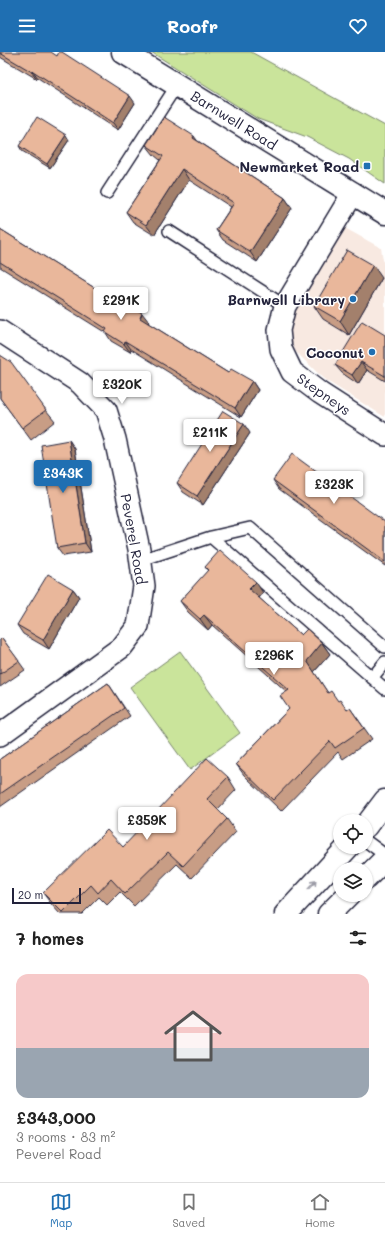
<!DOCTYPE html>
<meta charset="utf-8">
<style>
body{margin:0;font-family:Mali,sans-serif;background:#f2f2f2;color:#222;height:100vh;display:flex;flex-direction:column;font-size:15px;white-space:nowrap}
*{box-sizing:border-box;margin:0}
p{font-size:13px;color:#767676}
.icon{flex:none;width:22px;height:22px;fill:none;stroke:currentColor;stroke-width:2;stroke-linecap:round;stroke-linejoin:round}
.map{position:relative;height:862px;overflow:hidden}
.side{display:flex;flex-direction:column;background:#fff;flex:1}
.side>*{flex:none}
.buttons{position:absolute;left:333px;top:762px;display:grid;gap:8px}
.buttons a{display:grid;place-items:center;width:40px;height:40px;border-radius:50%;background:#fff;box-shadow:0 1px 3px #0004;font-size:20px}
.scale{position:absolute;left:12px;bottom:10px;width:69px;box-sizing:border-box;padding-left:4px;border:2px solid #22223b;border-top:0;font-size:11px;line-height:14px;white-space:nowrap;color:#22223b;-webkit-text-stroke:3px #fff;paint-order:stroke}
.price{position:absolute;translate:-50% -34px;padding:0 9px;border-radius:4px;background:#fff;color:#222;font-size:13px;line-height:26px;filter:drop-shadow(0 1px 2px #0008)}
.price::after{content:'';position:absolute;left:50%;top:24px;width:12px;height:9px;margin-left:-6px;background:inherit;clip-path:polygon(0 0,100% 0,50% 100%)}
.price.active{background:#1f6fb2;color:#fff}
ul{padding:0;list-style:none}
li{display:grid;align-content:center;gap:8px;height:212px;padding:0 16px}
li span{display:grid;place-items:center;height:124px;border-radius:12px;color:#555}
li>.icon{margin-inline-start:auto}
span .icon{width:72px;height:72px;fill:#fffc;stroke-width:1}
li b{font-size:17px}
h2{display:flex;justify-content:space-between;align-items:center;height:48px;padding:0 16px;font-size:17px}
header{display:flex;justify-content:space-between;align-items:center;height:52px;padding:0 16px;background:#1f6fb2;color:#fff;font-size:18px;font-weight:700}
.menu{display:flex;justify-content:space-around;align-items:center;height:56px;border-top:1px solid #e0e0e0;background:#fff;font-size:11px;color:#767676}
.menu a{display:grid;justify-items:center;gap:2px}
.menu .active{color:#1f6fb2}
.map>svg:first-child{display:block}
.built{fill:#f8e9e1}
.green{fill:#cae49b;stroke:#76836b}
.lines{fill:none;stroke-linecap:round;stroke-linejoin:round}
.lane-casing{stroke:#22223b;stroke-width:14}
.street-casing{stroke:#22223b;stroke-width:24}
.primary-casing{stroke:#22223b;stroke-width:25}
.lane{stroke:#fff;stroke-width:11}
.street{stroke:#fff;stroke-width:21}
.primary{stroke:#fff;stroke-width:22}
.wall{fill:#c89d85;stroke:#22223b}
.shaded-wall{fill:#a3806c;stroke:#22223b}
.building{fill:#e9b79b;stroke:#22223b}
.oneway{stroke:#9c9ca7}
.poi-dot{fill:#1f6fb2;stroke:#fff;stroke-width:1.5}
.labels{text-anchor:middle;dominant-baseline:central;stroke-width:3;stroke-linejoin:round;paint-order:stroke}
.street-label{font-size:14px;fill:#22223b;stroke:#fff}
.poi-label{font-size:14px;font-weight:bold;fill:#22223b;stroke:#fff;text-anchor:end}
</style>
<header><svg class="icon" aria-label="menu" viewBox="0 0 24 24"><path d="M4 6h16M4 12h16M4 18h16"/></svg>Roofr<svg class="icon" aria-label="heart" viewBox="0 0 24 24"><path d="M12 20l-8-8c-3-5 5-10 8-4 3-6 11-1 8 4z"/></svg></header>
<div class="map">
<svg width="385" height="862" viewBox="0 0 385 862">
<rect width="100%" height="100%" fill="#fff"/>
<filter id="ink" filterUnits="userSpaceOnUse"><feTurbulence type="fractalNoise" baseFrequency=".025" numOctaves="2"/><feDisplacementMap in="SourceGraphic" scale="8" xChannelSelector="R" yChannelSelector="G"/><feConvolveMatrix kernelMatrix="1 2 1 2 8 2 1 2 1" color-interpolation-filters="sRGB"/></filter>
<g filter="url(#ink)">
<path class="built" d="M343 175 381 196 385 219V365L325 328 296 300 290 288 289 273 293 257Z"/>
<path class="green" d="M151 0H251L385 74V132L349 107 307 85 258 67Z
M180 599 240 681 190 718 130 635Z"/>
<g class="lines">
<defs>
<path id="lane" d="M107 141 177 33
M169 179 285 254
M211 485 385 637
M141 508 211 485 250 476 385 595
M372 626 385 610
M366 789 385 803"/>
<path id="street" d="M353 141 285 254 279 278 281 297 292 320 320 341 385 383
M0 279 80 331 106 358 115 387 139 497 144 534 138 574 122 595 0 683"/>
<path id="primary" d="M123 0 385 161
M366 774 385 749
M366 826 385 807
M286 862 348 795
M329 862 348 843"/>
</defs>
<use href="#lane" class="lane-casing"/>
<use href="#street" class="street-casing"/>
<use href="#primary" class="primary-casing"/>
<use href="#lane" class="lane"/>
<use href="#street" class="street"/>
<use href="#primary" class="primary"/>
</g>
<path class="wall" d="M0 0 135 51 118 78 38 26 37 27 0 5Z
M69 88 50 116 22 99 19 94Z
M198 89 285 146 292 156 257 210 223 188 216 178 231 155 189 128 154 183 133 170 126 160 160 108 154 103 146 93Z
M0 177 149 270 148 271 228 321 252 329 258 338 241 365 131 297 130 300 111 289 106 281 0 215Z
M382 226 349 283 323 267 314 254Z
M385 283V329L367 318 358 332 342 321 335 313Z
M0 303 46 358 55 369 31 388 0 346Z
M250 381 203 453 183 440 177 431Z
M69 388 75 397 91 500 63 504 57 496Z
M273 428 385 470V514L279 437Z
M205 515 263 541 259 546 301 583 322 591 330 602 314 620 328 641 347 658 350 656 372 687 343 707 338 700 281 759 244 723 236 712 289 657 287 640 212 573 208 578 188 560 180 549 208 519Z
M73 537 79 545 49 597 23 582 17 573Z
M2 586 25 618 0 635V588Z
M108 631 130 664 0 755V707Z
M228 725 236 738 217 758 227 767 236 780 192 826 177 812 134 854 120 840 107 853 99 845 82 862H60L52 853 43 841 123 795Z"/>
<path class="shaded-wall" d="M33 19 38 26 37 27 32 20Z
M130 44 135 51 118 78 113 71Z
M66 83 69 88 50 116 47 112Z
M194 84 201 94 193 86Z
M182 117 189 128 154 183 146 173Z
M285 146 292 156 257 210 250 200Z
M373 213 382 226 349 283 340 269Z
M142 261 149 270 146 275 140 266Z
M125 289 131 297 130 300 124 292Z
M361 310 367 318 358 332 352 323Z
M252 329 258 338 241 365 235 356Z
M244 372 250 381 203 453 197 444Z
M69 388 75 397 91 500 85 491Z
M256 530 263 541 257 548 249 537Z
M73 537 79 545 49 597 43 588Z
M204 563 212 573 208 578 200 567Z
M322 591 330 602 314 620 307 609Z"/>
<path class="building" d="M0 0H51L57 4 59 0H62L130 44 113 71 33 19 32 20 0 1Z
M37 65 66 83 47 112 19 94Z
M164 65 194 84 193 86 285 146 250 200 216 178 234 151 182 117 146 173 126 160 163 104 146 93Z
M0 177 122 253 124 250 142 261 140 266 228 321 231 317 252 329 235 356 125 289 124 292 105 280 107 277 0 210Z
M347 198 373 213 340 269 314 254Z
M362 269 385 283V324L361 310 352 323 335 313Z
M0 303 11 310 46 358 22 376 0 346Z
M223 359 244 372 197 444 177 431Z
M69 388 85 491 57 496 41 393Z
M292 402 385 470V510L273 428Z
M220 498 256 530 249 537 301 583 307 577 322 591 307 609 328 641 331 639 338 649 340 648 347 658 350 656 364 676 335 696 330 689 273 748 236 712 289 657 280 644 289 638 204 563 200 567 180 549 208 518 205 515Z
M48 522 73 537 43 588 17 573Z
M2 586 19 609 0 622V588Z
M108 631 124 656 0 742V707Z
M207 706 228 725 207 747 227 767 183 814 168 800 125 842 111 827 98 841 91 833 63 861 43 841 107 778 123 795Z"/>
<defs><path id="oneway-shaft" d="M-6 0H5M1.5-3L5.5 0L1.5 3" fill="none" stroke-width="1.6" stroke-linecap="round" stroke-linejoin="round"/></defs>
<use class="oneway" href="#oneway-shaft" transform="translate(312 833) rotate(-47)"/>
</g>
<g class="poi-dot">
<rect x="363" y="110" width="8" height="8" rx="2"/>
<circle cx="353" cy="247" r="4"/>
<circle cx="372" cy="300" r="4"/>
</g>
<g class="labels">
<g class="street-label">
<text transform="translate(234 68) rotate(32)">Barnwell Road</text>
<text transform="translate(324 342) rotate(35)">Stepneys</text>
<text transform="translate(134 487) rotate(80)">Peverel Road</text>
</g>
<g class="poi-label">
<text x="359" y="114">Newmarket Road</text>
<text x="345" y="247">Barnwell Library</text>
<text x="364" y="300">Coconut</text>
</g>
</g>
</svg>
<div class="buttons">
<a><svg class="icon" aria-label="locate" viewBox="0 0 24 24"><circle cx="12" cy="12" r="6"/><path d="M12 2v4M12 18v4M2 12h4M18 12h4"/></svg></a>
<a><svg class="icon" aria-label="layers" viewBox="0 0 24 24"><path d="M12 4l9 5-9 5-9-5zM3 14l9 5 9-5"/></svg></a>
</div>
<div class="scale">20 m</div>
<b class="price" style="left:121px;top:269px">£291K</b>
<b class="price" style="left:122px;top:353px">£320K</b>
<b class="price" style="left:210px;top:401px">£211K</b>
<b class="price active" style="left:63px;top:442px">£343K</b>
<b class="price" style="left:334px;top:453px">£323K</b>
<b class="price" style="left:274px;top:624px">£296K</b>
<b class="price" style="left:147px;top:789px">£359K</b>
</div>
<section class="side">
<h2>7 homes<svg class="icon" aria-label="filters" viewBox="0 0 24 24"><path d="M4 7h16M4 17h16"/><circle cx="9" cy="7" r="2"/><circle cx="15" cy="17" r="2"/></svg></h2>
<ul>
<li><span style="background:linear-gradient(#f6c9c9 60%,#9aa5b1 0)"><svg class="icon" aria-label="home" viewBox="0 0 24 24"><path d="M3 11l9-7 9 7M6 9v11h12V9"/></svg></span><div><b>£343,000</b><p>3 rooms · 83 m²</p><p>Peverel Road</p></div></li>
</ul>
</section>
<nav class="menu">
<a class="active"><svg class="icon" aria-label="map" viewBox="0 0 24 24"><path d="M3 6l6-2 6 2 6-2v14l-6 2-6-2-6 2zM9 4v14M15 6v14"/></svg>Map</a>
<a><svg class="icon" aria-label="saved" viewBox="0 0 24 24"><path d="M7 4h10v16l-5-4-5 4z"/></svg>Saved</a>
<a><svg class="icon" aria-label="home" viewBox="0 0 24 24"><path d="M3 11l9-7 9 7M6 9v11h12V9"/></svg>Home</a>
</nav>
